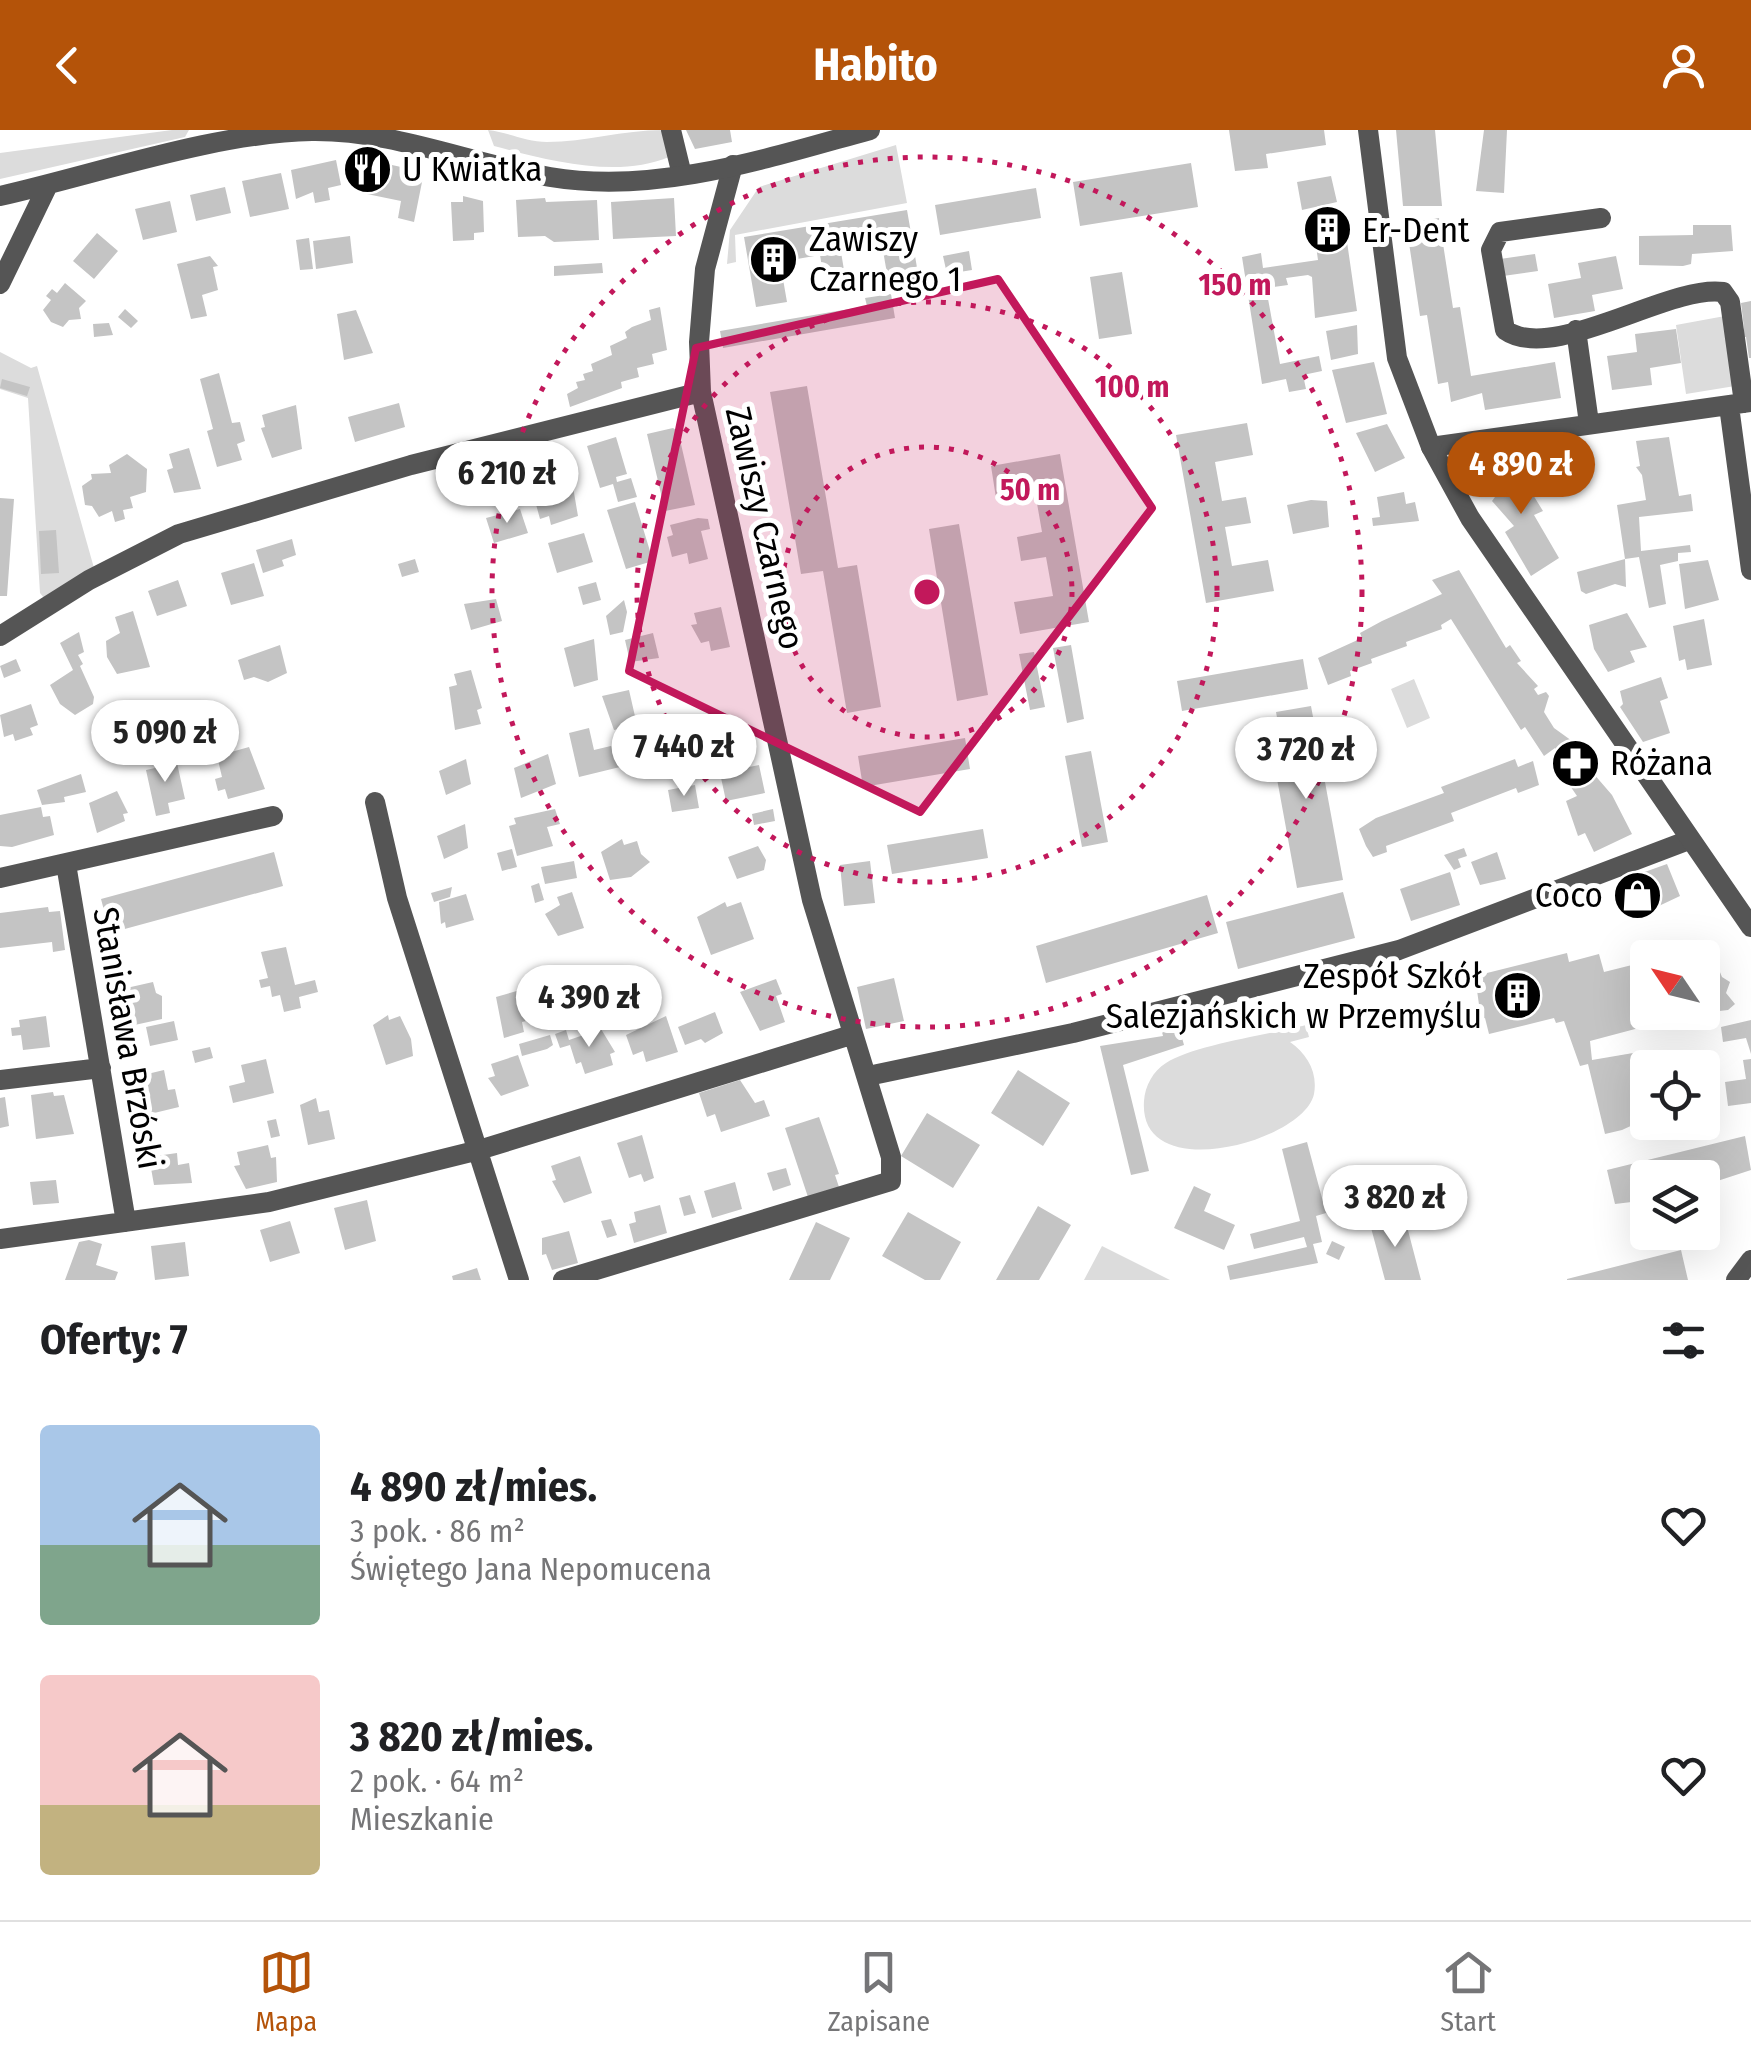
<!DOCTYPE html>
<html lang="pl">
<meta charset="utf-8">
<style>
body{margin:0;font-family:"Fira Sans Condensed",sans-serif;background:#f6f6f6;color:#202124;height:100vh;display:flex;flex-direction:column;font-size:38px;white-space:nowrap}
*{box-sizing:border-box;margin:0}
p{font-size:32px;color:#757577}
.icon{flex:none;width:55px;height:55px;fill:none;stroke:currentColor;stroke-width:2;stroke-linecap:round;stroke-linejoin:round}
.map{position:relative;height:1150px;overflow:hidden}
.drawer{display:flex;flex-direction:column;background:#fff;flex:1}
.drawer>*{flex:none}
.needle{width:65px;rotate:305deg}
.tools{position:absolute;left:1630px;top:810px;display:grid;gap:20px}
.tools a{display:grid;place-items:center;width:90px;height:90px;border-radius:10px;background:#fff;box-shadow:0 10px 40px #0002;font-size:50px}
.price{position:absolute;translate:-50% -85px;padding:0 22px;border-radius:35px;background:#fff;color:#222;font-size:32px;line-height:65px;filter:drop-shadow(0 2px 5px #0008)}
.price::after{content:'';position:absolute;left:50%;top:60px;width:30px;height:22px;margin-left:-15px;background:inherit;clip-path:polygon(0 0,100% 0,50% 100%)}
.price.active{background:#b45309;color:#fff}
ul{padding:0;list-style:none}
li{display:flex;align-items:center;gap:30px;height:250px;padding:0 40px}
li span{display:grid;place-items:center;flex:none;width:280px;height:200px;border-radius:10px;color:#555}
li>.icon{margin-inline-start:auto}
span .icon{width:120px;height:120px;fill:#fffc;stroke-width:1}
li b{font-size:42px}
h2{display:flex;justify-content:space-between;align-items:center;height:120px;padding:0 40px;font-size:42px}
header{display:flex;justify-content:space-between;align-items:center;height:130px;padding:0 40px;background:#b45309;color:#fff;font-size:45px;font-weight:700}
.tab-bar{display:flex;justify-content:space-around;align-items:center;height:140px;border-top:2px solid #e0e0e0;background:#fff;font-size:28px;color:#757577}
.tab-bar a{display:grid;justify-items:center;gap:5px}
.tab-bar .active{color:#b45309}
.map>svg:first-child{display:block}
.green{fill:#dcdcdc}
.building{fill:#c4c4c4}
.lines{fill:none;stroke-linecap:round;stroke-linejoin:round}
.minor{stroke:#555;stroke-width:20}
.tertiary{stroke:#555;stroke-width:20}
.marked{fill:#c2185b;fill-opacity:0.2;stroke:#c2185b;stroke-width:8;stroke-linejoin:round}
.ring{fill:none;stroke:#c2185b;stroke-width:5;stroke-dasharray:5 10}
.labels{text-anchor:middle;dominant-baseline:central;stroke-width:10;stroke-linejoin:round;paint-order:stroke}
.poi-label{font-size:35px;fill:#000;stroke:#fff;text-anchor:start}
.street-label{font-size:35px;fill:#000;stroke:#fff}
.centre{fill:#c2185b;stroke:#fff;stroke-width:5}
.ring-label{font-size:30px;text-anchor:middle;font-weight:bold;fill:#c2185b;stroke:#fff;stroke-width:10;stroke-linejoin:round;paint-order:stroke}
</style>
<header><svg class="icon" aria-label="back" viewBox="0 0 24 24"><path d="M15 5l-7 7 7 7"/></svg>Habito<svg class="icon" aria-label="person" viewBox="0 0 24 24"><circle cx="12" cy="8" r="4"/><path d="M4 21q1-7 8-7t8 7"/></svg></header>
<div class="map">
<svg width="1751" height="1150" viewBox="0 0 1751 1150">
<rect width="100%" height="100%" fill="#fff"/>
<path class="green" d="M172 0H189L185 7 0 49V23Z
M488 0C507 2 526 12 547 12 585 12 623 0 663 0L669 27C617 49 546 30 494 16Z
M896 15 907 73 735 105 736 132 727 134 730 100 759 57Z
M1725 186 1735 256 1686 264 1676 195Z
M0 222 31 238 37 236 94 438 44 468 40 463 28 268 0 259Z
M1414 549 1430 588 1407 598 1391 559Z
M1306 895 1309 907 1290 912C1307 924 1318 942 1314 964 1304 1012 1138 1057 1144 971 1145 956 1153 941 1166 933 1193 915 1271 904 1306 895Z
M1102 1116 1170 1150H1084Z"/>
<path class="building" d="M686 0H730L732 12 695 19Z
M1229 0H1324L1326 15 1266 24 1268 38 1235 41Z
M1396 0H1435L1442 76H1403Z
M1484 0H1507L1504 63 1476 61Z
M336 30 341 55 328 58 330 70 315 73 313 62 296 69 291 40Z
M369 30 424 42 414 92 398 88 401 71 362 63Z
M1191 33 1198 77 1080 96 1073 52Z
M281 43 289 79 250 87 242 51Z
M1331 46 1337 72 1302 80 1297 52Z
M225 57 231 83 196 91 190 65Z
M1036 58 1041 88 940 105 935 75Z
M463 66 483 71 484 102 474 103V110L453 111 451 72H463Z
M545 68 546 72 597 70 599 110 554 112 545 106 518 107 516 70Z
M674 68 676 106 613 109 611 72Z
M170 71 177 102 143 110 135 79Z
M907 80 919 149 889 155 882 115 841 122 844 140 823 144 820 125 780 132 787 172 756 177 744 107Z
M1343 84 1357 181 1315 188 1312 147 1308 145 1286 148 1288 155 1266 158 1280 234 1319 226 1322 241 1303 245 1306 259 1289 262 1286 249 1262 254 1242 127 1261 123 1263 138 1318 130 1316 116 1311 117 1307 91Z
M1439 88 1453 178 1460 177 1471 246 1555 232 1561 268 1485 280 1482 263 1451 272 1448 252 1438 254 1427 185 1420 186 1406 93Z
M1693 95H1731L1733 121 1692 124 1691 134 1683 136 1639 135V106L1693 105Z
M97 103 118 121 94 149 73 131Z
M350 106 353 133 316 139 313 111Z
M309 108 313 139 300 140 296 110Z
M969 121 972 140 947 144 943 126Z
M1535 124 1538 141 1503 146 1500 129Z
M210 126 218 136 213 137 218 160 202 165 207 186 191 189 177 134Z
M1616 126 1623 159 1592 165 1595 181 1554 188 1548 154 1581 148 1578 133Z
M602 133 603 143 554 146V136Z
M1122 142 1132 204 1099 209 1090 147Z
M65 153 86 171 79 178 81 189 69 190 63 197 51 192 43 180 51 170 46 166 52 159 57 163Z
M891 164 895 188 723 218 720 201 867 176 865 168Z
M1751 171V228H1749L1746 207H1741L1744 198 1741 173Z
M660 177 667 220 652 224 654 234 637 238 639 247 621 252 622 258 570 277 567 264 578 258 576 252 585 250 583 244 593 241 591 234 612 225 610 216 627 208 625 202 632 197 651 190 649 180Z
M125 179 138 191 131 198 118 187Z
M356 180 373 223 344 230 337 184Z
M109 193 113 205 94 207 93 194Z
M1357 195 1358 224 1331 230 1326 201Z
M1676 199 1681 233 1650 238 1652 255 1612 260 1607 226 1637 222 1635 204Z
M1374 232 1387 284 1346 293 1332 240Z
M219 243 232 293 240 292 245 311 237 314 242 330 217 337 207 301 213 299 200 249Z
M2 249 30 257 27 266 0 258Z
M807 256 838 438 857 435 881 577 847 583 823 441 801 444 770 262Z
M399 273 405 297 355 312 348 287Z
M296 275 302 319 272 328 261 298 265 297 262 285Z
M1247 293 1253 325 1215 332 1222 371 1246 367 1251 393 1225 397 1232 436 1268 430 1274 461 1206 473 1176 305Z
M1387 294 1405 328 1375 342 1356 303Z
M673 298 678 301 695 375 665 381 647 304Z
M616 307 627 344 616 347 617 352 631 348 637 367 618 372 613 354 600 358 587 316Z
M1669 307 1679 366 1691 364 1693 381 1639 387 1641 421 1690 415 1691 422 1678 423V431L1660 435 1666 474 1649 478 1639 427 1625 429 1617 375 1646 370 1642 345 1636 337 1640 336 1636 311Z
M189 318 201 359 174 363 167 340 173 338 169 324Z
M127 324 147 339 146 362 130 367 133 378 123 380 125 389 115 392 112 381 99 387 92 376 85 375 82 356 92 349 91 344 111 343 109 335Z
M1060 324 1089 492 1020 504 1014 472 1053 466 1046 427 1021 431 1017 407 1042 402 1035 362 996 368 991 336Z
M1511 329 1543 381 1534 385 1559 428 1531 446 1505 402 1514 396 1492 371 1495 367 1482 345Z
M573 357 578 386 551 395 549 386 540 389 534 367Z
M1404 362 1406 374 1415 372 1419 391 1373 396 1372 388 1380 387 1377 367Z
M0 368 14 369 7 466H0Z
M1311 370 1327 371 1329 397 1293 404 1287 375Z
M635 372 653 431 626 439 607 380Z
M520 379 528 403 494 413 486 388Z
M698 388 708 389 710 399 701 401 708 429 689 434 687 423 672 427 667 407 673 405 670 395Z
M959 394 988 565 957 571 929 399Z
M56 400 59 443 41 444 39 401Z
M584 403 593 432 557 443 548 413Z
M292 409 296 425 282 430 284 436 263 443 256 420Z
M415 429 419 442 402 447 398 434Z
M1625 429 1626 457 1615 454 1586 464 1581 461 1577 442Z
M1708 430 1719 470 1685 479 1679 434Z
M254 433 264 466 231 475 221 443Z
M1459 440 1506 518 1510 515 1521 531 1517 533 1538 556 1534 559 1538 565 1546 562 1549 566 1544 582 1554 598 1579 616V624L1595 638 1593 643 1612 665 1632 704 1594 722 1585 703 1578 706 1566 671 1577 666 1564 647 1571 641 1555 618 1544 626 1525 597 1521 600 1451 489 1441 495 1442 499 1406 512 1407 516 1371 529 1372 533 1350 541 1351 546 1328 555 1318 528 1362 508 1360 503 1382 491 1442 464 1432 450Z
M178 450 187 476 157 486 148 461Z
M596 452 601 470 583 475 578 457Z
M496 469 502 491 471 500 464 474Z
M624 470 627 482 623 502 610 505 606 486Z
M721 477 730 517 711 521 709 511 701 513 691 495 697 494 694 483Z
M133 481 150 537 117 544 107 527 106 511 120 503 115 487Z
M1627 483 1647 517 1630 521 1635 532 1608 542 1594 519 1589 495Z
M1704 489 1712 535 1687 540 1685 529 1679 531 1673 496Z
M79 502 84 522 78 525 83 534 80 536 94 567 93 574 75 585 60 574 50 555 73 540 60 513Z
M653 503 659 528 630 532 625 510Z
M594 509 598 550 574 557 564 518Z
M280 515 287 543 268 552 254 547 244 550 238 530Z
M1071 515 1084 589 1067 593 1053 518Z
M1034 522 1045 577 1030 580 1019 524Z
M16 529 21 541 4 548 0 536Z
M1303 529 1308 559 1182 581 1177 551Z
M471 540 482 578 477 580 481 594 455 600 449 557 457 555 454 544Z
M1661 547 1668 568 1660 571 1670 603 1643 612 1620 577 1623 574 1620 561Z
M629 560 637 595 614 600 602 566Z
M31 574 38 595 30 598 33 605 15 611 13 604 4 607 0 585Z
M1311 576 1343 750 1297 758 1275 638 1286 636 1276 582Z
M722 588 729 619 686 627 681 603 694 600 693 594Z
M589 598 594 620 615 615 620 637 579 647 569 603Z
M965 608 970 639 863 657 858 626Z
M249 617 265 659 228 669 225 659 218 661 215 649 222 647 217 626Z
M1091 621 1108 712 1082 717 1065 626Z
M548 624 556 654 521 668 514 638Z
M169 627 171 634 177 633 185 669 168 673 170 683 156 686 146 640 155 638 153 631Z
M466 629 471 654 446 665 439 641Z
M1515 629 1518 637 1533 631 1539 655 1518 663 1516 658 1451 683 1454 691 1386 716 1387 722 1373 727 1366 716 1359 699 1376 688 1444 663 1441 657Z
M759 635 765 663 726 671 720 643Z
M81 644 86 662 64 667 65 672 42 675 37 660Z
M695 655 699 678 672 682 668 660Z
M117 661 128 683 123 684 125 691 97 703 89 673Z
M41 677 43 687 50 686 54 705 12 717 0 716V685Z
M555 679 560 694 547 697 553 716 517 726 509 696 516 694 514 688Z
M773 679 775 691 754 695 752 684Z
M465 694 468 718 444 729 437 706Z
M983 699 988 728 892 744 887 715Z
M622 709 624 715 637 711 641 724 650 732 631 747 610 750 601 722Z
M758 716 766 730 764 740 737 749 728 727Z
M1464 718 1467 726 1458 729 1461 737 1454 740 1444 725Z
M512 719 517 737 502 741 497 723Z
M274 722 283 756 110 803 101 769Z
M1497 722 1506 749 1480 755 1471 732Z
M574 731 577 748 545 754 541 737Z
M870 731 875 773 844 776 840 735Z
M1667 734 1680 766 1644 783 1642 775H1627L1623 765 1630 763 1625 749Z
M1450 742 1460 775 1411 791 1400 759Z
M539 753 544 770 535 773 531 756Z
M452 757 450 767 434 772 431 763Z
M572 762 584 798 558 806 545 784 560 775 557 767Z
M1343 762 1355 808 1238 839 1226 792Z
M466 764 474 790 446 798 445 792 441 794 439 772Z
M1207 765 1218 803 1046 853 1036 816Z
M725 772 727 777 741 772 754 809 711 825 697 787Z
M48 777 49 782 60 781 65 820 53 822 52 812 0 818V783Z
M1694 815 1701 828H1668L1693 820Z
M286 817 295 855 315 850 318 862 299 867 301 878 284 882 280 865 272 867 270 856 261 858 259 850 268 848 261 822Z
M1567 823 1569 832 1599 824 1604 842 1648 831V882H1699L1590 911 1592 930 1639 922 1648 988 1622 1000 1605 1004 1588 934 1580 936 1564 891 1556 893 1554 888 1489 904 1485 888 1481 889 1475 846Z
M1702 826 1715 830 1722 847 1730 852 1726 863 1735 874 1728 880 1702 883Z
M894 848 904 891 866 899 857 857Z
M776 849 782 864 776 866 785 892 760 901 740 862Z
M153 852 156 863 162 866V889L130 896 122 859Z
M527 858 530 875 536 874 539 888 522 892 524 902 504 908 496 867Z
M715 882 723 903 705 913 701 909 685 915 678 897Z
M388 885 389 890 400 886 411 909 413 926 386 935 373 895Z
M46 886 50 917 23 920 21 905 12 906 11 898 20 897 19 890Z
M666 886 678 922 646 932 643 921 633 925 626 905Z
M1751 890V924L1746 908 1723 912 1721 897Z
M174 891 178 910 150 916 146 897Z
M1179 897 1184 915 1123 935 1149 1041 1131 1045 1100 916 1163 906 1162 902Z
M601 899 615 922 610 924 613 935 585 944 581 932 576 934 570 915 560 918 555 904 566 900 569 910Z
M550 905 553 915 547 919 522 926 519 914Z
M210 917 213 928 195 933 192 921Z
M518 925 529 956 501 966 488 948 495 946 491 934Z
M266 929 274 963 233 973 229 956 245 952 241 935Z
M1751 929V973L1728 976 1725 952 1746 949 1743 930Z
M164 940 168 960 175 959 179 977 150 984 139 946Z
M1018 940 1070 973 1043 1016 991 983Z
M740 950 755 973 764 970 770 986 721 1002 715 984 707 987 699 963Z
M53 962 54 966 64 965 74 1004 36 1009 31 965Z
M5 967 9 996 0 998V968Z
M316 968 319 982 329 980 335 1009 308 1015 300 975Z
M927 983 980 1015 953 1058 901 1026Z
M819 987 839 1044 835 1045 839 1057 808 1067 785 998Z
M276 989 280 1006 271 1008 267 991Z
M642 1005 654 1048 644 1052 641 1044 629 1048 617 1013Z
M1745 1006 1751 1040 1702 1056V1048H1648V1070L1615 1074 1607 1040Z
M1307 1012 1326 1083 1316 1086 1322 1112 1313 1114 1318 1133 1230 1150 1227 1136 1307 1117 1304 1107 1254 1119 1250 1104 1300 1091 1282 1019Z
M268 1015 271 1028 276 1027 277 1052 246 1059 234 1036 240 1035 237 1022Z
M177 1023 178 1035 189 1033 192 1053 154 1055 149 1027Z
M580 1026 592 1063 564 1073 552 1051 556 1050 551 1036Z
M786 1038 791 1055 773 1061 767 1043Z
M56 1050 59 1073 33 1075 30 1052Z
M735 1052 742 1079 712 1088 704 1061Z
M1194 1056 1211 1064 1204 1081 1235 1095 1224 1120 1174 1098Z
M690 1065 696 1083 684 1086 679 1068Z
M367 1070 376 1111 345 1120 334 1078Z
M660 1075 667 1103 634 1113 629 1094 636 1092 634 1082Z
M1038 1076 1071 1095 1039 1150H996Z
M908 1082 961 1112 940 1150H925L882 1126Z
M1404 1085 1421 1150H1385L1370 1094Z
M611 1089 617 1105 607 1108 601 1091Z
M290 1091 300 1123 270 1132 260 1100Z
M816 1092 850 1108 830 1150H789Z
M569 1101 578 1133 552 1140 546 1124 542 1125V1108Z
M89 1110 102 1114 96 1135 118 1142 115 1150H65L79 1112Z
M1332 1111 1345 1117 1339 1130 1326 1124Z
M185 1112 189 1146 155 1150 151 1116Z
M1681 1120 1688 1150H1567V1149Z
M477 1138 481 1150H453L452 1146Z"/>
<g class="lines">
<path class="minor" d="M671 0 682 45
M1601 88 1500 102 1491 120 1505 200C1553 234 1669 154 1723 162L1730 172 1744 273
M1576 200 1589 293
M1729 276 1751 440
M1431 317 1751 272
M0 506 89 450 179 404 411 335 701 262
M375 672 397 768 519 1150
M66 734 126 1092
M0 748 273 686
M868 946 1073 903 1399 820 1689 710
M0 950 101 938
M0 1109 269 1072 479 1020 851 905
M563 1150 891 1051V1027L812 770 701 262 699 212 705 139 733 35"/>
<path class="tertiary" d="M1368 0 1397 228 1431 317 1470 388 1751 797
M0 66C97 44 214 3 312 1 394 0 470 34 550 47 657 65 768 28 870 0
M0 154 48 55
M1736 1150 1751 1130"/>
</g>
<path class="marked" d="M998 149 1152 378 920 682 629 541 696 218Z"/>
<g class="ring">
<circle cx="927" cy="462" r="145"/>
<circle cx="927" cy="462" r="290"/>
<circle cx="927" cy="462" r="435"/>
</g>
<defs>
<symbol id="restaurant-disc" viewBox="-11 -11 22 22"><circle r="9.5" fill="#000" stroke="#fff"/><path d="M-5-6h1v4h1v-4h1v4h1v-4h1v5L-1.5 .5V6h-2V.5L-5-1ZM5-6V6H3V1.5H1.5Q1.5-4 5-6Z" fill="#fff"/></symbol>
<symbol id="building-disc" viewBox="-11 -11 22 22"><circle r="9.5" fill="#000" stroke="#fff"/><path d="M-4-6H4V6H1V3H-1V6H-4ZM-2.5-4.3h1.7v1.8h-1.7ZM.8-4.3h1.7v1.8H.8ZM-2.5-1h1.7V.8h-1.7ZM.8-1h1.7V.8H.8Z" fill="#fff"/></symbol>
<symbol id="pharmacy-disc" viewBox="-11 -11 22 22"><circle r="9.5" fill="#000" stroke="#fff"/><path d="M-2-6h4v4h4v4h-4v4h-4v-4h-4v-4h4Z" fill="#fff"/></symbol>
<symbol id="shop-disc" viewBox="-11 -11 22 22"><circle r="9.5" fill="#000" stroke="#fff"/><path d="M-5-2.5h2.3a2.7 3.5 0 0 1 5.4 0H5L5.5 6h-11ZM-1.5-2.5h3a1.5 2.3 0 0 0-3 0Z" fill="#fff"/></symbol>
</defs>
<g fill-rule="evenodd">
<use href="#restaurant-disc" x="340" y="12" width="55" height="55"/>
<use href="#building-disc" x="1300" y="72" width="55" height="55"/>
<use href="#building-disc" x="746" y="102" width="55" height="55"/>
<use href="#pharmacy-disc" x="1548" y="606" width="55" height="55"/>
<use href="#shop-disc" x="1610" y="738" width="55" height="55"/>
<use href="#building-disc" x="1490" y="838" width="55" height="55"/>
</g>
<g class="labels">
<g class="poi-label">
<text x="402" y="39">U Kwiatka</text>
<text x="1362" y="100">Er-Dent</text>
<text x="809" y="109">Zawiszy<tspan x="809" dy="40">Czarnego 1</tspan></text>
<text x="1610" y="633">Różana</text>
<text x="1603" y="765" text-anchor="end">Coco</text>
<text x="1482" y="846" text-anchor="end">Zespół Szkół<tspan x="1482" dy="40">Salezjańskich w Przemyślu</tspan></text>
</g>
<g class="street-label">
<text transform="translate(765 398) rotate(77)">Zawiszy Czarnego</text>
<text transform="translate(128 908) rotate(80)">Stanisława Brzóski</text>
</g>
</g>
<circle cx="927" cy="462" r="15" class="centre"/>
<g class="ring-label">
<text x="1235" y="165">150 m</text>
<text x="1132" y="267">100 m</text>
<text x="1030" y="370">50 m</text>
</g>
</svg>
<div class="tools">
<a><svg class="needle" viewBox="-14 -14 28 28"><path d="M0-13l5 13h-10z" fill="#e53935"/><path d="M0 13l5-13h-10z" fill="#757577"/></svg></a>
<a><svg class="icon" aria-label="locate" viewBox="0 0 24 24"><circle cx="12" cy="12" r="6"/><path d="M12 2v4M12 18v4M2 12h4M18 12h4"/></svg></a>
<a><svg class="icon" aria-label="layers" viewBox="0 0 24 24"><path d="M12 4l9 5-9 5-9-5zM3 14l9 5 9-5"/></svg></a>
</div>
<b class="price active" style="left:1521px;top:387px">4 890 zł</b>
<b class="price" style="left:507px;top:396px">6 210 zł</b>
<b class="price" style="left:165px;top:655px">5 090 zł</b>
<b class="price" style="left:684px;top:669px">7 440 zł</b>
<b class="price" style="left:1306px;top:672px">3 720 zł</b>
<b class="price" style="left:589px;top:920px">4 390 zł</b>
<b class="price" style="left:1395px;top:1120px">3 820 zł</b>
</div>
<section class="drawer">
<h2>Oferty: 7<svg class="icon" aria-label="filters" viewBox="0 0 24 24"><path d="M4 7h16M4 17h16"/><circle cx="9" cy="7" r="2"/><circle cx="15" cy="17" r="2"/></svg></h2>
<ul>
<li><span style="background:linear-gradient(#a9c7e8 60%,#7fa58c 0)"><svg class="icon" aria-label="home" viewBox="0 0 24 24"><path d="M3 11l9-7 9 7M6 9v11h12V9"/></svg></span><div><b>4 890 zł/mies.</b><p>3 pok. · 86 m²</p><p>Świętego Jana Nepomucena</p></div><svg class="icon" aria-label="heart" viewBox="0 0 24 24"><path d="M12 20l-8-8c-3-5 5-10 8-4 3-6 11-1 8 4z"/></svg></li>
<li><span style="background:linear-gradient(#f6c9c9 65%,#c2b280 0)"><svg class="icon" aria-label="home" viewBox="0 0 24 24"><path d="M3 11l9-7 9 7M6 9v11h12V9"/></svg></span><div><b>3 820 zł/mies.</b><p>2 pok. · 64 m²</p><p>Mieszkanie</p></div><svg class="icon" aria-label="heart" viewBox="0 0 24 24"><path d="M12 20l-8-8c-3-5 5-10 8-4 3-6 11-1 8 4z"/></svg></li>
</ul>
</section>
<nav class="tab-bar">
<a class="active"><svg class="icon" aria-label="map" viewBox="0 0 24 24"><path d="M3 6l6-2 6 2 6-2v14l-6 2-6-2-6 2zM9 4v14M15 6v14"/></svg>Mapa</a>
<a><svg class="icon" aria-label="saved" viewBox="0 0 24 24"><path d="M7 4h10v16l-5-4-5 4z"/></svg>Zapisane</a>
<a><svg class="icon" aria-label="home" viewBox="0 0 24 24"><path d="M3 11l9-7 9 7M6 9v11h12V9"/></svg>Start</a>
</nav>
